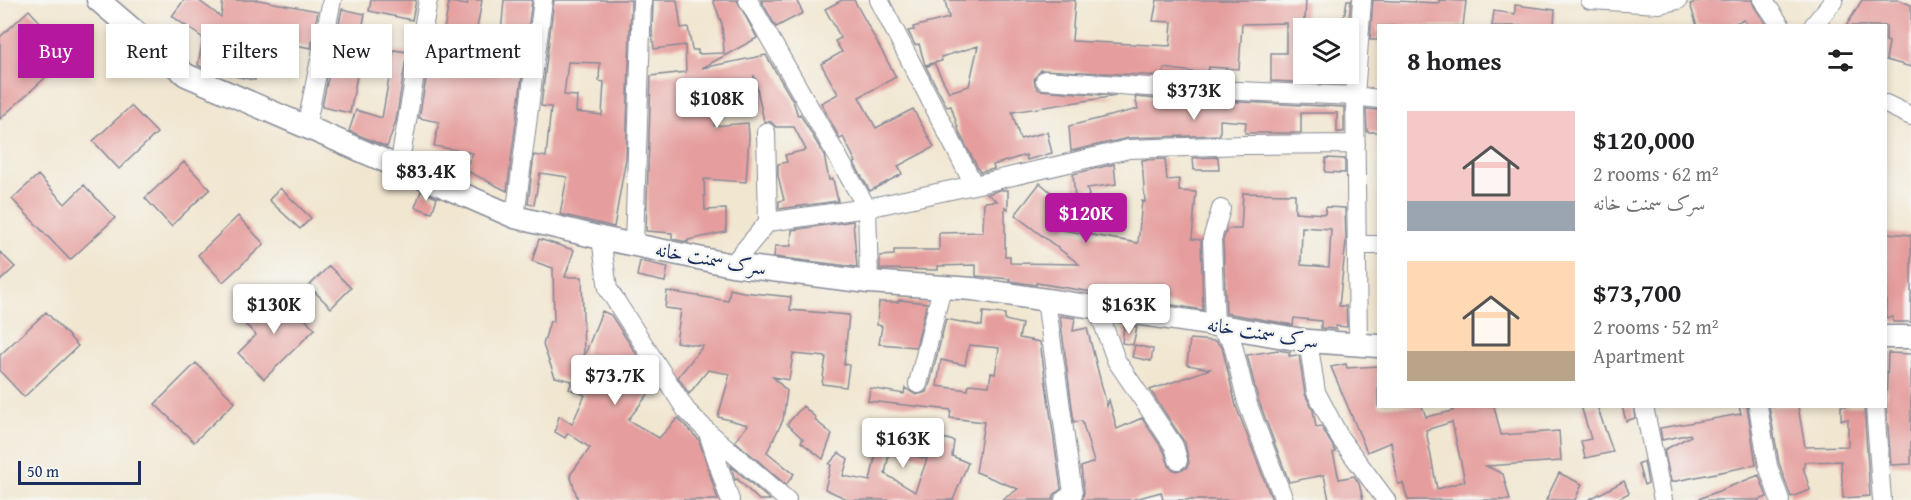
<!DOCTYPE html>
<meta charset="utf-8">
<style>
body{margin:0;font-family:"Gentium Book Plus",Amiri,serif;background:#f6f6f6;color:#202124;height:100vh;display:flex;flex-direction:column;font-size:22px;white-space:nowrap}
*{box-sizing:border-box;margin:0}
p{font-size:20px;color:#757577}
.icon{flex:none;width:33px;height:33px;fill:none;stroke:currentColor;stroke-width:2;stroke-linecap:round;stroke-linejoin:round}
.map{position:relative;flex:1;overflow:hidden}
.panel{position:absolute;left:1377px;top:24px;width:510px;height:384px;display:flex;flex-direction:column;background:#fff;border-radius:0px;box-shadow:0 3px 9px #0003}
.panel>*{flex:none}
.hud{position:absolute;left:18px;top:24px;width:570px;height:54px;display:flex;gap:12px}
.buttons{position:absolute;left:1293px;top:18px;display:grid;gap:12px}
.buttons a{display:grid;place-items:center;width:66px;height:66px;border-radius:0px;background:#fff;box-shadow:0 3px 9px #0003;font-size:30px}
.scale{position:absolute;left:18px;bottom:15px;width:123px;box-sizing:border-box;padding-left:6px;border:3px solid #1b2f5e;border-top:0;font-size:16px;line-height:21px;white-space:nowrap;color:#1b2f5e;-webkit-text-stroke:4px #f6f6f2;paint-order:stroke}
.price{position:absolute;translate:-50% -51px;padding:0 14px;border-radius:6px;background:#fff;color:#222;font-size:20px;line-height:39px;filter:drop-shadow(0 2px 3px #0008)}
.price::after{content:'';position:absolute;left:50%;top:36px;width:18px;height:14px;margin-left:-9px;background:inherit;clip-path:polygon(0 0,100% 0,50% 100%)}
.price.on{background:#b5179e;color:#fff}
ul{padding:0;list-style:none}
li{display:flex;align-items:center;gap:18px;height:150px;padding:0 30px}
li span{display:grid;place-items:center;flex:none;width:168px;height:120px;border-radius:0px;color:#555}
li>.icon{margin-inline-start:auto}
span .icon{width:72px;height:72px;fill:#fffc;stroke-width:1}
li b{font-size:26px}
h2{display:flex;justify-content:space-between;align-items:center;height:72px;padding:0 30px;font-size:26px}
.tag{padding:0 21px;border-radius:0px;background:#fff;box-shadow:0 3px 9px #0003;font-size:21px;line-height:54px}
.tag.on{background:#b5179e;color:#fff}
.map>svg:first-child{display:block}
.building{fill:#e59e9d;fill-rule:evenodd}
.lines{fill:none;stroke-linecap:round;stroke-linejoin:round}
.minor-casing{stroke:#868a97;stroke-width:20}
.tertiary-casing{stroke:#868a97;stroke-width:25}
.minor{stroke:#fff;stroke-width:18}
.tertiary{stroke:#fff;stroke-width:22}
.labels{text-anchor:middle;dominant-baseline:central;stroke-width:5;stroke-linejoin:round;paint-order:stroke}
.street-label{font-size:20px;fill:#1b2f5e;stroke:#f6f6f2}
</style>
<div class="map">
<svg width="1911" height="500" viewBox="0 0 1911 500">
<rect width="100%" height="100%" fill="#f6f6f2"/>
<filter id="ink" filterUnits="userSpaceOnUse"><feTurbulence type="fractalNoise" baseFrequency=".0167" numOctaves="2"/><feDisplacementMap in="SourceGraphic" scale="12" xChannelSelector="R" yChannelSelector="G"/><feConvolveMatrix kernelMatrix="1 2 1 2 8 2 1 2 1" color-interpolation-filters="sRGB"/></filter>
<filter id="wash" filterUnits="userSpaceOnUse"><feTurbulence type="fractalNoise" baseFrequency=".008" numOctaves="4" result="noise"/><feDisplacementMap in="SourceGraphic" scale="24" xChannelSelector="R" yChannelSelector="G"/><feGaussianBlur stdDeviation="1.35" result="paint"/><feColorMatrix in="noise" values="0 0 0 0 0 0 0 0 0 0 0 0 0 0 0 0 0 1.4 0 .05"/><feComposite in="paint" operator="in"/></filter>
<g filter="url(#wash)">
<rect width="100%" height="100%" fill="#f1e6d0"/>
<g id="blocks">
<path class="building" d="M184 0H198L221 17 223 0H259L318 11 311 48 266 39V42L263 41 255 80 213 72 198 65 203 38 172 16Z
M371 0H416L412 20 369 11Z
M468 0H482L475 40 500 45 504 0H532L507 191 465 170 473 153 434 146 439 122 419 118 430 56 439 57 449 2 467 5Z
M554 0H631L626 158 614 227 560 214 567 177 540 173 534 205 528 204 534 155 546 157 551 107 541 106ZM568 62 600 63 599 81 604 82 602 115 576 112 577 96 564 95Z
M653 0H677L681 28 688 27 692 50H698V54L724 53 722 24 713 0H737L757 38 702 68 766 55 793 101 798 116 800 114 824 155 829 180 833 179 838 201 779 209V201L784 200 778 176V164L787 162 785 155 806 150 794 127H776L771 122 764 121 754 75 752 97 712 101 714 126 748 123 749 136 746 182 704 179 705 210 726 209V232L688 240V242L672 239V233L646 231 651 76 686 72 685 45 654 49 652 32Z
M761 0H796L803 13 776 27Z
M842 0H854L896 77 859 97 876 128 913 109 934 147 898 166 902 174 870 191 854 163 856 162 843 137 840 139 821 103 838 94 821 64 842 52 835 41 841 38 825 9Z
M945 0H1075L1072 41 1170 46 1172 22 1153 21 1157 0H1306L1305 19H1304V74H1345V84L1271 81V53H1286V23L1242 24 1239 69 1209 67 1207 74 1164 68 1163 76 1041 70 1034 79 1035 85 1039 90 1116 96 1012 112 1020 139 1047 132 1052 153 1027 160 1026 155 993 165 994 169 980 172 960 134 951 106 947 107 926 67 934 63 949 92 969 86 978 46 941 57 942 61 925 65 919 44 915 45 908 31 914 30 913 27 949 18Z
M1347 0H1351L1348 30V28H1342Z
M1373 0 1439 3V0L1466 1 1463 26H1378V40H1370Z
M1703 0H1752L1754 6 1767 26H1748L1744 20 1726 26H1697L1690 4Z
M1862 0H1899L1911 5V67L1886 60 1889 42 1886 41V26H1846Z
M1515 5 1555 10 1554 26H1492L1494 11 1515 14Z
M342 9 365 14 356 60H360L350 113 322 107Z
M29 10 70 55 0 119V37Z
M394 50 407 52 396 121 387 147 349 131 356 110 382 118Z
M1135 97 1158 99 1157 104 1199 100 1344 107V132H1337V113H1301V133H1245L1246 122 1220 120V135L1128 138 1071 151 1069 126 1138 109Z
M131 106 157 133 119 169 93 141Z
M1366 109 1378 110V132H1367Z
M1218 157 1219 170H1194L1193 158Z
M1326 158 1345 159V173L1325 172Z
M1165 159 1167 180 1179 179V191L1196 192 1192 239 1201 240 1203 310 1036 283V285L1010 281V279L976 276V265L938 266V270L880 269V256L894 255V250H939V233L983 232 984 202 997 201 987 194 1000 190H1008V209L1005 207V256H1010V263L1079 264 1015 215 1040 183 1065 204 1076 211 1073 174 1114 164 1116 184 1087 188 1089 195 1063 230 1138 243 1142 201 1145 202 1142 160Z
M184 162 210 189 171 226 145 198Z
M38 175 65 204 84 185 115 218 70 260 12 199Z
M280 188 311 218 300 229 269 200Z
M421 191 437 198 432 213 415 207Z
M1243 193 1295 194V212L1325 214 1326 207 1345 208 1346 242 1339 306H1346L1347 327 1336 326V329L1321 328V321L1294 318 1293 325 1226 313 1223 240 1227 229H1241ZM1302 227 1331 229 1329 267 1301 265Z
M238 216 264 244 223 282 198 255Z
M853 221 857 267 774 257 775 246H791L792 230Z
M1886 233 1911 235V322H1893V317L1886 318Z
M539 239 574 250 565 277H582L584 357 602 311 611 315 656 384 628 420 659 438 678 418 699 440 718 500H578L570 475 590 448 568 433 565 438 555 432 559 416 572 424 585 395 569 389 572 381 555 377 543 345 550 321 554 322 553 268 532 261Z
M0 252 15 267 0 281Z
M640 261 668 267 665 282 637 276Z
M329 266 351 288 331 308 309 286Z
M730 289 743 292 791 297 790 310 849 315 844 364 849 365 846 387 822 384 826 357 793 354 789 380 773 377 787 391 783 420 767 452 794 474 786 485 735 441 748 425 718 417 730 374 708 370 689 394 678 377 703 346 676 342 681 310 665 308 667 291 728 301Z
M277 291 315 329 264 379 238 353 256 335 244 323Z
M899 300 927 303 916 347 879 344 882 326 877 325 879 302H898Z
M46 312 78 346 24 397 0 371V355Z
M983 312 1005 314V320L1022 324 1019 338 1040 342 1061 489 1054 495 1053 500H1002L1018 489 976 472 984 422 950 418 951 410 868 401 870 388 904 394 905 388 916 395 926 392 929 387 946 319 982 326ZM969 345 999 348 995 374 991 373 989 386 969 384 968 390 937 386 941 360 965 365Z
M1060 316 1075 318 1073 331 1087 328 1107 406 1109 400 1117 429 1142 418 1164 451 1170 468 1176 471 1186 468 1189 463 1185 443 1150 390 1210 369 1187 365 1190 339 1215 341 1222 347 1236 406 1272 500H1163L1161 492 1131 500H1082L1084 492 1081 467 1094 462 1082 421 1074 422Z
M1124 325 1137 327 1133 345 1122 343Z
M1135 345 1153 349 1151 361 1132 357Z
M1278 350 1290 352 1289 356 1299 355 1305 394 1313 410 1316 427 1321 426 1336 452 1333 453 1339 479 1354 476 1359 483 1363 500H1329L1324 475 1289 482 1258 399 1247 355Z
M1888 353 1911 354V464L1891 465 1886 403Z
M196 363 235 402 194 442 155 404Z
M1346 364 1347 368 1378 366V406H1422L1426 417 1453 411V406H1494L1501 435 1559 431 1561 461 1486 466 1503 474 1510 500H1408L1403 483 1398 484 1391 442 1367 452 1331 367ZM1452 422 1465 481 1437 489 1426 430Z
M803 406 816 418 815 420 832 434 823 459 801 442 803 439 787 424Z
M1581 406H1597L1613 452 1585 458 1581 441 1591 439Z
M1622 406H1633L1635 418 1626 421Z
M1739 406H1747L1756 465 1671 482 1664 450 1691 436 1690 434 1662 440 1660 428 1741 414Z
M1769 406H1798L1805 447 1848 446V419L1841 420V406H1864L1870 496 1843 498 1841 461 1804 462 1805 467H1803L1810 490 1791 497 1779 463Z
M883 421 954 441 952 456 968 463 953 500H849L825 489 831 465 829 464 839 453 848 459 843 476 870 481ZM890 449 927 459 915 492 885 474Z
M1644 461 1648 483 1644 485 1638 464Z
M731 466 770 500H759L737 479 735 480Z
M1559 473 1582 484 1575 500H1546Z
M1759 475 1767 497 1759 500H1696Z
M1624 481 1629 493 1616 500H1588Z"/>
</g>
</g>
<g filter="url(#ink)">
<use href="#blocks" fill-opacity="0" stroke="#868a97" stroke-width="1.5"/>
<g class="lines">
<defs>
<path id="minor" d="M748 0 867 208 869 282
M879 0 974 185
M1590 0 1659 4 1678 0
M1763 0 1781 26
M1813 26 1834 0
M1045 80 1148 87 1355 96 1378 99
M1886 104 1911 116
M306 128 332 0
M766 132 768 222
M399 167 428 0
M1221 209 1212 239 1215 325 1232 341 1247 402 1284 500
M515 217 543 0
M601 238 608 289 686 410 707 431 787 500
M634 244 642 0
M1357 245H1378
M732 265 768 222 867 208 974 185 1129 149 1244 145 1356 144
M1046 300 1073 494 1064 500
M1097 307 1116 360 1174 446 1178 460
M1308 341 1316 392 1340 438 1386 500
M1358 344 1355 96 1362 0
M918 384 942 288
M1644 406 1663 500
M1758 406 1768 466 1780 500
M1875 406 1882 500
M708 433 730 500"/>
<path id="tertiary" d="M98 0 186 75 515 217 601 238 732 265 869 282 973 289 1215 325 1308 341 1378 346
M1886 337H1911"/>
</defs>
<use href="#minor" class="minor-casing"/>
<use href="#tertiary" class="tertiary-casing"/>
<use href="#minor" class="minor"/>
<use href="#tertiary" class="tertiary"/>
</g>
</g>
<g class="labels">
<g class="street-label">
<text transform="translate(711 258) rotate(10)">سرک سمنت خانه</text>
<text transform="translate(1263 332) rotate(9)">سرک سمنت خانه</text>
</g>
</g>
</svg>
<div class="buttons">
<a><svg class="icon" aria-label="layers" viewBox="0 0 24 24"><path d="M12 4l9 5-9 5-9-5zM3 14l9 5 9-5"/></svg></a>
</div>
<div class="scale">50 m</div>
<b class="price" style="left:1194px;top:121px">$373K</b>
<b class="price" style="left:717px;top:129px">$108K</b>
<b class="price" style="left:426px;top:202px">$83.4K</b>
<b class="price on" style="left:1086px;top:244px">$120K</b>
<b class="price" style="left:274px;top:335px">$130K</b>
<b class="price" style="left:1129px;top:335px">$163K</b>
<b class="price" style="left:615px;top:406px">$73.7K</b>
<b class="price" style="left:903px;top:469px">$163K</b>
<div class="hud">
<a class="tag on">Buy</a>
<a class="tag">Rent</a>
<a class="tag">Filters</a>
<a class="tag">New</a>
<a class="tag">Apartment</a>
</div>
<section class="panel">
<h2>8 homes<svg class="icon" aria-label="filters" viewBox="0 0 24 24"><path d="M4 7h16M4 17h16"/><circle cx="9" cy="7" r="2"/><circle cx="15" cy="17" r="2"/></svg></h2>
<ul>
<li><span style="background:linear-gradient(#f6c9c9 75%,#9aa5b1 0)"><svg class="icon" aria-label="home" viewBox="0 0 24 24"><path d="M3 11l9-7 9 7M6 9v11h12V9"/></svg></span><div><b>$120,000</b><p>2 rooms · 62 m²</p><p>سرک سمنت خانه</p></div></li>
<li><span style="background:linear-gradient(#ffd9b3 75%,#b9a48a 0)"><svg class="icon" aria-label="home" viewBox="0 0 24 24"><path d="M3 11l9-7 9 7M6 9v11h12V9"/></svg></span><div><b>$73,700</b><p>2 rooms · 52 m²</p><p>Apartment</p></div></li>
</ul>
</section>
</div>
